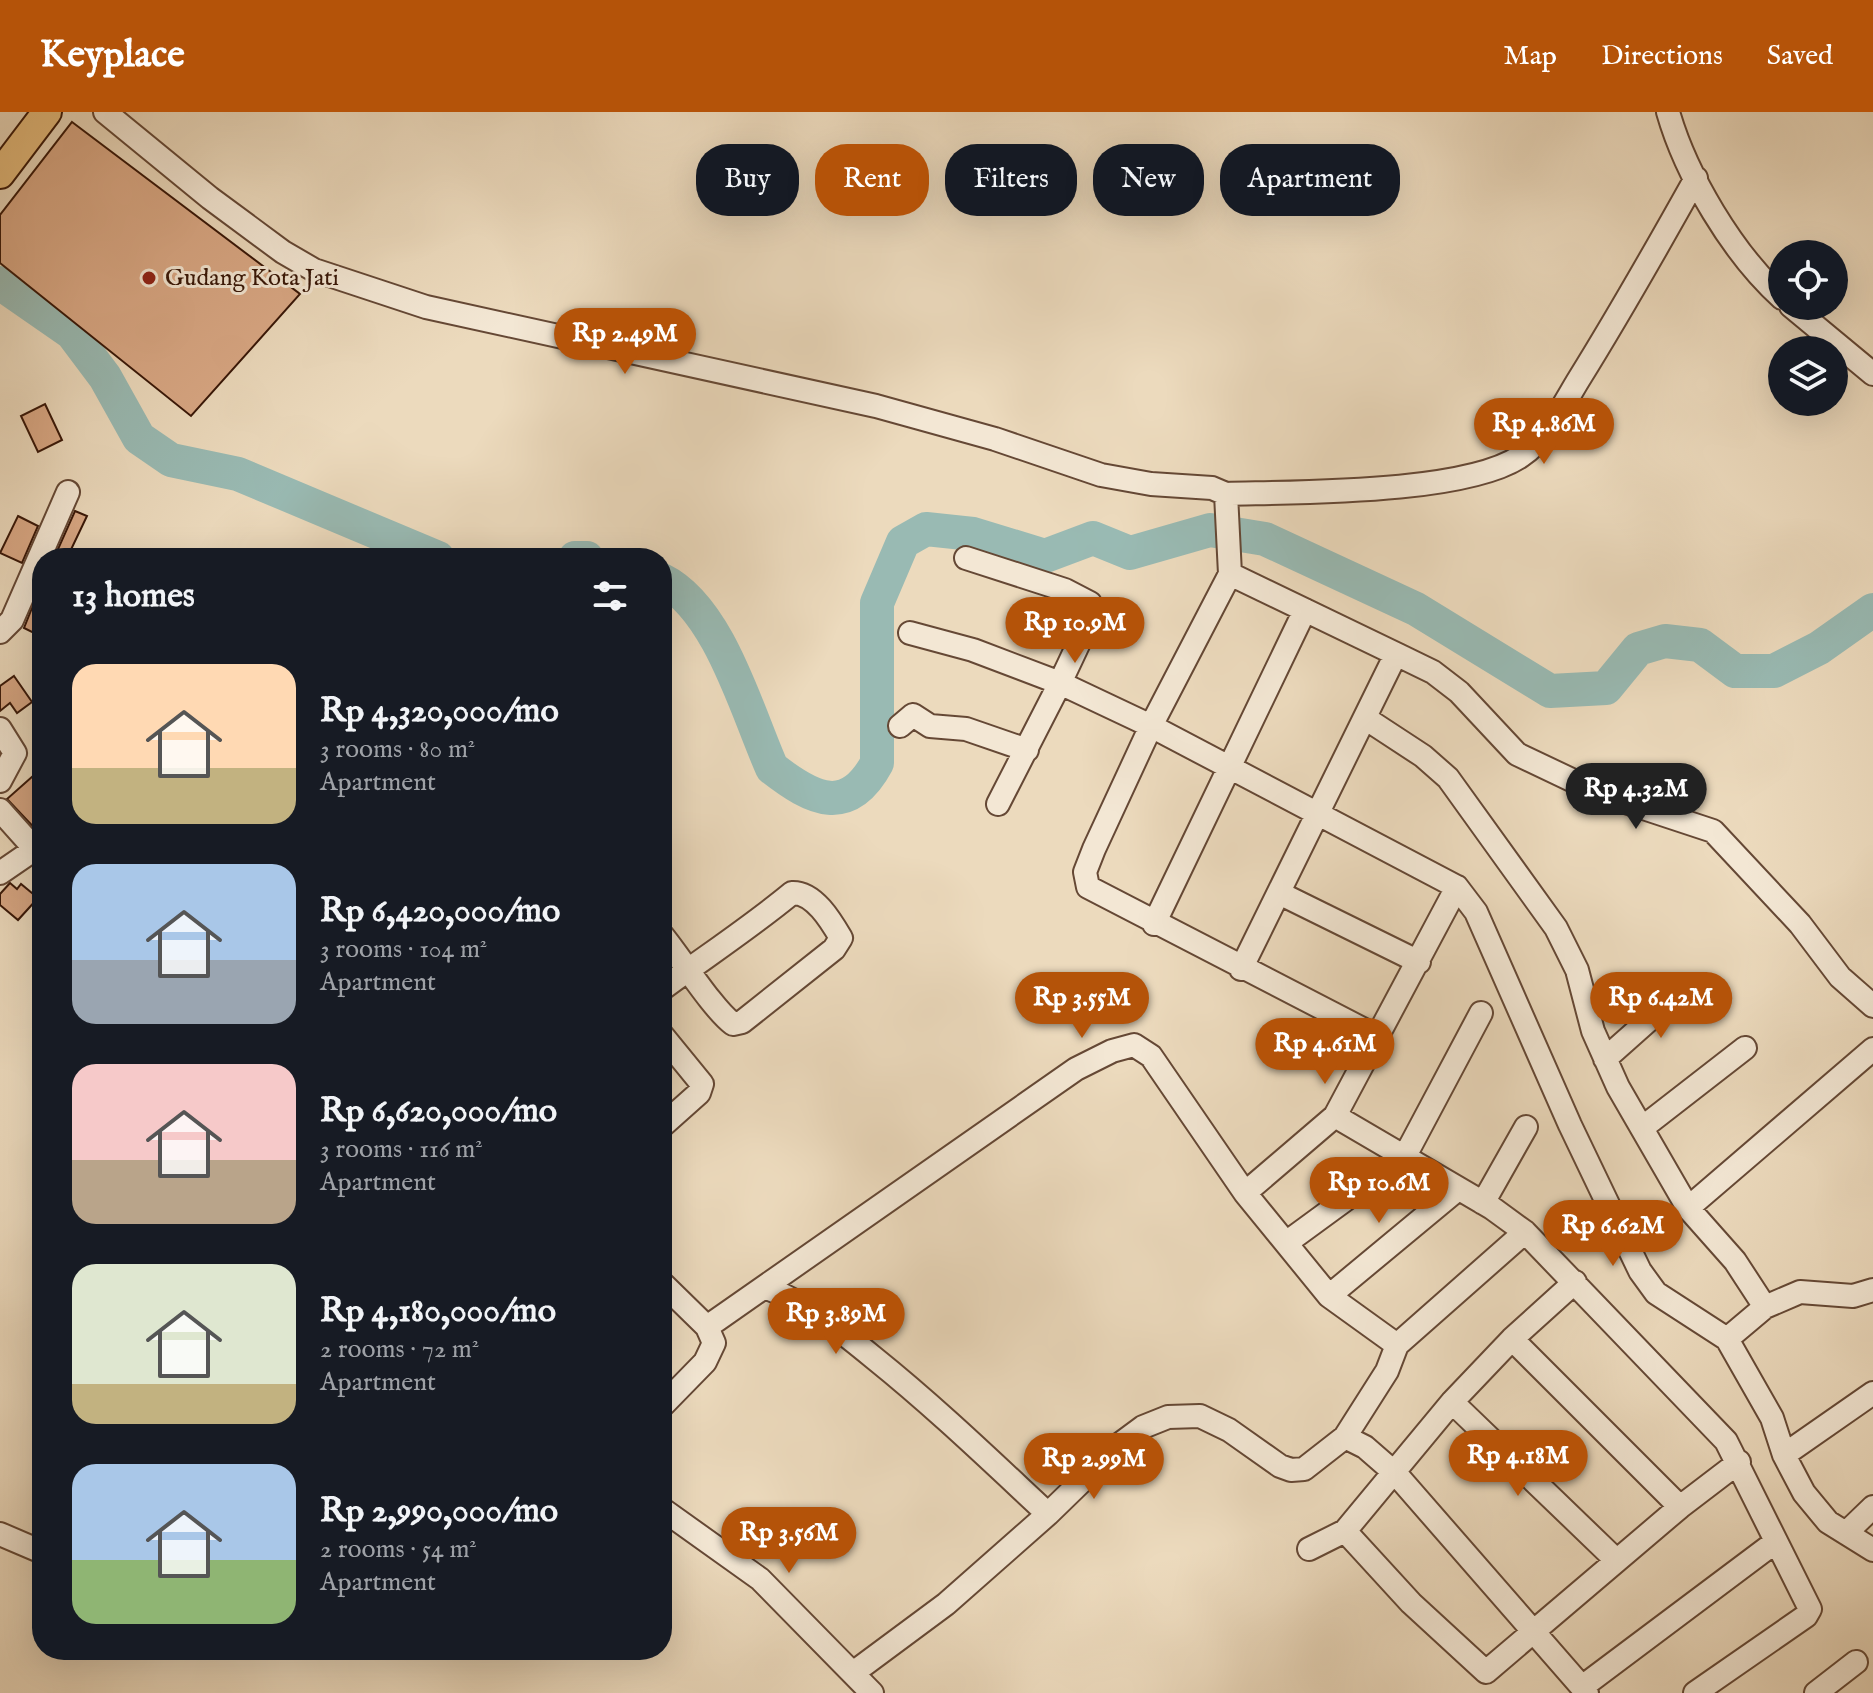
<!DOCTYPE html>
<meta charset="utf-8">
<style>
body{margin:0;font-family:"IM FELL English",serif;background:#242831;color:#f1f3f6;height:100vh;display:flex;flex-direction:column;font-size:30px;white-space:nowrap}
*{box-sizing:border-box;margin:0}
p{font-size:26px;color:#9ea1a6}
.icon{flex:none;width:44px;height:44px;fill:none;stroke:currentColor;stroke-width:2;stroke-linecap:round;stroke-linejoin:round}
.map{position:relative;flex:1;overflow:hidden}
.panel{position:absolute;left:32px;top:436px;width:640px;height:1112px;display:flex;flex-direction:column;background:#171b24;border-radius:32px;box-shadow:0 8px 32px #0002}
.panel>*{flex:none}
.hud{position:absolute;left:696px;top:32px;width:760px;height:72px;display:flex;gap:16px}
.tools{position:absolute;left:1768px;top:128px;display:grid;gap:16px}
.tools a{display:grid;place-items:center;width:80px;height:80px;border-radius:50%;background:#171b24;box-shadow:0 8px 32px #0002;font-size:40px}
.price{position:absolute;translate:-50% -68px;padding:0 18px;border-radius:28px;background:#b45309;color:#fff;font-size:26px;line-height:52px;filter:drop-shadow(0 2px 4px #0008)}
.price::after{content:'';position:absolute;left:50%;top:48px;width:24px;height:18px;margin-left:-12px;background:inherit;clip-path:polygon(0 0,100% 0,50% 100%)}
.price.selected{background:#222;color:#fff}
ul{padding:0;list-style:none}
li{display:flex;align-items:center;gap:24px;height:200px;padding:0 40px}
li span{display:grid;place-items:center;flex:none;width:224px;height:160px;border-radius:24px;color:#555}
li>.icon{margin-inline-start:auto}
span .icon{width:96px;height:96px;fill:#fffc;stroke-width:1}
li b{font-size:34px}
h2{display:flex;justify-content:space-between;align-items:center;height:96px;padding:0 40px;font-size:34px}
.pill{padding:0 28px;border-radius:32px;background:#171b24;box-shadow:0 8px 32px #0002;font-size:28px;line-height:72px}
.pill.selected{background:#b45309;color:#fff}
header{display:flex;align-items:center;gap:48px;box-sizing:border-box;height:112px;padding:0 40px;background:#b45309;color:#fff}
header strong{font-size:38px}
nav{display:flex;gap:44px;margin-inline-start:auto;font-size:28px}
.map>svg:first-child{display:block}
.lines{fill:none;stroke-linecap:round;stroke-linejoin:round}
.river{stroke:#99bab3;stroke-width:34}
.building{fill:#d9a885;stroke:#381708;stroke-width:2}
.minor-casing{stroke:#654835;stroke-width:26}
.major-casing{stroke:#381708;stroke-width:32}
.minor{stroke:#f3e7d4;stroke-width:22}
.major{stroke:#e6bd7e;stroke-width:28}
.poi-dot{fill:#8f2418;stroke:#f3e7d4;stroke-width:3}
.labels{text-anchor:middle;dominant-baseline:central;stroke-width:6;stroke-linejoin:round;paint-order:stroke}
.poi-label{font-size:24px;fill:#381708;stroke:#f3e7d4;text-anchor:start}
</style>
<header>
<strong>Keyplace</strong>
<nav><a>Map</a><a>Directions</a><a>Saved</a></nav>
</header>
<div class="map">
<svg width="1873" height="1581" viewBox="0 0 1873 1581">
<rect width="100%" height="100%" fill="#ecdabd"/>
<filter id="stains"><feTurbulence type="fractalNoise" baseFrequency=".0025" numOctaves="4"/><feColorMatrix values="0 0 0 0 .2 0 0 0 0 .09 0 0 0 0 .02 0 0 0 .5 -.17"/></filter>
<radialGradient id="worn" r=".72"><stop offset=".6" stop-color="#630" stop-opacity="0"/><stop offset="1" stop-color="#630" stop-opacity=".3"/></radialGradient>
<g class="lines">
<path class="river" d="M0 171 72 221 105 265 139 326 171 348 238 362 438 446
M575 446H587
M662 468C719 496 747 600 772 656 813 688 848 705 877 651V491L903 430 926 417 973 422 1045 444 1093 426 1130 441 1210 418 1265 427 1416 497 1550 579 1606 576 1638 537 1665 529 1700 533 1735 559H1774L1819 536 1873 498"/>
</g>
<path class="building" d="M72 10 300 182 191 304 0 151V103Z
M45 292 62 328 38 340 21 304Z
M75 399 87 404 67 446H54Z
M18 404 38 414 22 451 0 441Z
M32 496 42 501V525L24 516Z
M14 564 32 590 17 601 10 591 0 599V574Z
M42 656V724L7 687Z
M10 771 17 777 21 772 38 786 18 808 0 793V782Z"/>
<g class="lines">
<defs>
<path id="minor" d="M105 0 210 86 283 140 314 158 426 195 876 294 995 327 1101 363 1151 372 1212 376 1226 382 1230 462 1151 614 1094 737 1085 760 1088 775 1378 925
M1668 0C1686 63 1733 142 1782 186
M1791 194 1873 262
M1226 382C1296 380 1465 382 1521 344 1547 327 1563 293 1579 267 1620 201 1658 134 1696 66
M966 446 1065 478 1090 491 1092 503 1060 571 1151 614 1457 775 1335 1004 1492 1096 1525 1120 1726 1329 1810 1497 1806 1504 1695 1581
M1230 462 1396 542 1241 857
M0 520 12 508 68 380
M910 521 973 538 1060 571 998 692
M1396 542 1433 560 1459 580 1517 642 1601 682 1713 719 1800 812 1840 865 1873 894
M1365 606 1423 644 1448 666 1556 816 1577 858 1593 919 1618 975 1688 1096 1735 1149 1765 1195 1727 1227
M900 614 913 603 930 614 966 617 1027 638
M0 617 15 641 0 669
M0 698 42 745
M0 761 35 737
M1457 775 1476 800 1570 1013 1640 1159 1656 1181 1727 1227 1772 1306 1784 1343 1804 1381 1828 1410 1873 1438
M1279 781 1419 850
M1154 812 1305 498
M662 823C681 846 712 896 733 912L742 910 834 837 841 826C831 809 814 780 792 781 751 815 705 845 662 877
M662 923 702 972 699 981 662 1014
M1605 947 1686 875
M1642 1016 1745 936
M1245 1081 1335 1004
M1483 1091 1526 1015
M1688 1096 1873 937
M1286 1131 1405 1044 1481 901
M662 1171 707 1215 714 1231 705 1250 662 1294
M767 1176C808 1192 840 1218 874 1246 935 1295 991 1349 1048 1402
M1329 1184 1458 1077
M1765 1195 1800 1180 1853 1184 1873 1178
M707 1215 1076 957 1112 939 1134 933 1151 944 1245 1081 1329 1184 1397 1233
M1512 1227 1680 1395
M1452 1290 1616 1448
M1345 1325 1365 1335 1396 1362 1587 1581
M1784 1343 1873 1281
M662 1397 760 1467 872 1581
M1345 1419 1452 1290 1512 1227 1575 1170
M1846 1421 1873 1395
M0 1422 42 1440
M1309 1437 1345 1419 1411 1491 1486 1560 1680 1395 1739 1350
M853 1561 946 1492 1048 1402 1120 1332 1143 1315 1168 1305 1200 1304 1229 1318 1280 1354 1291 1358 1304 1357 1345 1325 1387 1259 1397 1233 1525 1120
M1582 1575 1774 1431
M1816 1581 1856 1550"/>
<path id="major" d="M0 62 47 0"/>
</defs>
<use href="#minor" class="minor-casing"/>
<use href="#major" class="major-casing"/>
<use href="#minor" class="minor"/>
<use href="#major" class="major"/>
</g>
<circle class="poi-dot" cx="149" cy="166" r="8"/>
<g class="labels">
<g class="poi-label">
<text x="165" y="166">Gudang Kota Jati</text>
</g>
</g>
<rect width="100%" height="100%" filter="url(#stains)"/>
<rect width="100%" height="100%" fill="url(#worn)"/>
</svg>
<div class="tools">
<a><svg class="icon" aria-label="locate" viewBox="0 0 24 24"><circle cx="12" cy="12" r="6"/><path d="M12 2v4M12 18v4M2 12h4M18 12h4"/></svg></a>
<a><svg class="icon" aria-label="layers" viewBox="0 0 24 24"><path d="M12 4l9 5-9 5-9-5zM3 14l9 5 9-5"/></svg></a>
</div>
<b class="price" style="left:625px;top:264px">Rp 2.49M</b>
<b class="price" style="left:1544px;top:354px">Rp 4.86M</b>
<b class="price" style="left:1075px;top:553px">Rp 10.9M</b>
<b class="price selected" style="left:1636px;top:719px">Rp 4.32M</b>
<b class="price" style="left:1082px;top:928px">Rp 3.55M</b>
<b class="price" style="left:1661px;top:928px">Rp 6.42M</b>
<b class="price" style="left:1325px;top:974px">Rp 4.61M</b>
<b class="price" style="left:1379px;top:1113px">Rp 10.6M</b>
<b class="price" style="left:1613px;top:1156px">Rp 6.62M</b>
<b class="price" style="left:836px;top:1244px">Rp 3.89M</b>
<b class="price" style="left:1518px;top:1386px">Rp 4.18M</b>
<b class="price" style="left:1094px;top:1389px">Rp 2.99M</b>
<b class="price" style="left:789px;top:1463px">Rp 3.56M</b>
<div class="hud">
<a class="pill">Buy</a>
<a class="pill selected">Rent</a>
<a class="pill">Filters</a>
<a class="pill">New</a>
<a class="pill">Apartment</a>
</div>
<section class="panel">
<h2>13 homes<svg class="icon" aria-label="filters" viewBox="0 0 24 24"><path d="M4 7h16M4 17h16"/><circle cx="9" cy="7" r="2"/><circle cx="15" cy="17" r="2"/></svg></h2>
<ul>
<li><span style="background:linear-gradient(#ffd9b3 65%,#c2b280 0)"><svg class="icon" aria-label="home" viewBox="0 0 24 24"><path d="M3 11l9-7 9 7M6 9v11h12V9"/></svg></span><div><b>Rp 4,320,000/mo</b><p>3 rooms · 80 m²</p><p>Apartment</p></div></li>
<li><span style="background:linear-gradient(#a9c7e8 60%,#9aa5b1 0)"><svg class="icon" aria-label="home" viewBox="0 0 24 24"><path d="M3 11l9-7 9 7M6 9v11h12V9"/></svg></span><div><b>Rp 6,420,000/mo</b><p>3 rooms · 104 m²</p><p>Apartment</p></div></li>
<li><span style="background:linear-gradient(#f6c9c9 60%,#b9a48a 0)"><svg class="icon" aria-label="home" viewBox="0 0 24 24"><path d="M3 11l9-7 9 7M6 9v11h12V9"/></svg></span><div><b>Rp 6,620,000/mo</b><p>3 rooms · 116 m²</p><p>Apartment</p></div></li>
<li><span style="background:linear-gradient(#dfe7d0 75%,#c2b280 0)"><svg class="icon" aria-label="home" viewBox="0 0 24 24"><path d="M3 11l9-7 9 7M6 9v11h12V9"/></svg></span><div><b>Rp 4,180,000/mo</b><p>2 rooms · 72 m²</p><p>Apartment</p></div></li>
<li><span style="background:linear-gradient(#a9c7e8 60%,#8fb573 0)"><svg class="icon" aria-label="home" viewBox="0 0 24 24"><path d="M3 11l9-7 9 7M6 9v11h12V9"/></svg></span><div><b>Rp 2,990,000/mo</b><p>2 rooms · 54 m²</p><p>Apartment</p></div></li>
</ul>
</section>
</div>
